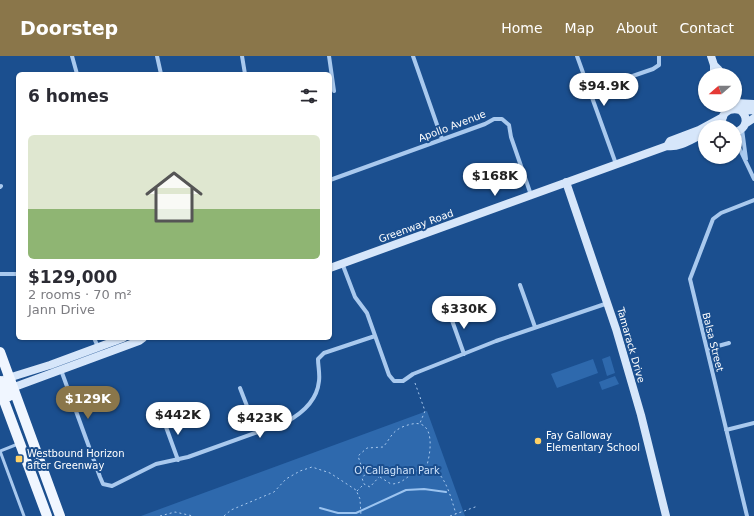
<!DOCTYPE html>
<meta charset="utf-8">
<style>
body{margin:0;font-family:"DejaVu Sans",sans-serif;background:#f2f2f3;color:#2b2b33;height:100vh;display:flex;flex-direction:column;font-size:15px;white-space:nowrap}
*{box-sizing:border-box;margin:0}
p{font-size:13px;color:#7c7c81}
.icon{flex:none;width:22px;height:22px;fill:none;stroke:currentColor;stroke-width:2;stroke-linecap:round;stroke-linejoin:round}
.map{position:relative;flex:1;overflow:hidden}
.panel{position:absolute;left:16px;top:16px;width:316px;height:268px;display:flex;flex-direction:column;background:#fff;border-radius:6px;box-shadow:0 1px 3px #0004}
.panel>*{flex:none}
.needle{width:26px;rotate:250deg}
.controls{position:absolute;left:698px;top:12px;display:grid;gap:8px}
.controls a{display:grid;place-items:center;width:44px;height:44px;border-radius:50%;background:#fff;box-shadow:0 1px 3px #0004;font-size:20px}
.price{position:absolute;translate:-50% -34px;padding:0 9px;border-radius:14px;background:#fff;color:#222;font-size:13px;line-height:26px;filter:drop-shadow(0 1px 2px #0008)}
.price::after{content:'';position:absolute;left:50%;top:24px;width:12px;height:9px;margin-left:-6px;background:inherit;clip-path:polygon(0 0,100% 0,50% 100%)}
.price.selected{background:#8a764a;color:#fff}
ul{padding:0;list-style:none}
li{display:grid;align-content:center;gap:8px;height:212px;padding:0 12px}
li span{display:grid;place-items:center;height:124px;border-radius:6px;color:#555}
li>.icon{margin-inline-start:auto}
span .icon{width:72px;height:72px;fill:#fffc;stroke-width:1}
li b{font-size:17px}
h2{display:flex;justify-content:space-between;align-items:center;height:48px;padding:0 12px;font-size:17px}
header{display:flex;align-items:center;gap:24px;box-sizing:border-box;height:56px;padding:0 20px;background:#8a764a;color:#fff}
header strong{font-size:19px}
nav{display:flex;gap:22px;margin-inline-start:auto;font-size:14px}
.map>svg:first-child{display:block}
.green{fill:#2e69ad}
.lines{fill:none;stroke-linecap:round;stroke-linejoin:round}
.stream{stroke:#9cc4f0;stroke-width:2}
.path{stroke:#a9c9ee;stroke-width:1;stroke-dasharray:2 3;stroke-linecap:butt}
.lane{stroke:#a9c9ee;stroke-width:3}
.street{stroke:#a9c9ee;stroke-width:4}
.secondary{stroke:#d6e6fa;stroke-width:8}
.primary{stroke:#f0f6ff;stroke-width:10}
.poi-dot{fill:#ffd166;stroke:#1b4f8f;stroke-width:1.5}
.labels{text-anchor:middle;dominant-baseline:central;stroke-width:4;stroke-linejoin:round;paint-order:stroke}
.street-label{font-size:10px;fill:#fff;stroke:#1b4f8f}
.poi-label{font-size:10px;fill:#fff;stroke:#1b4f8f;text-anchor:start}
.park-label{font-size:10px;fill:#cfe3fa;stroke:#1b4f8f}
</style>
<header>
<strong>Doorstep</strong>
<nav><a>Home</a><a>Map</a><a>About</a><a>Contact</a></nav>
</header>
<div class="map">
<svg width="754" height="460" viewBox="0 0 754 460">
<rect width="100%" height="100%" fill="#1b4f8f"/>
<path class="green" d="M610 300 615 317 607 320 602 303Z
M593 303 598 317 557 332 551 318Z
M615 320 619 328 602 334 599 326Z
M427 355 465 460H141Z"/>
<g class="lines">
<path class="stream" d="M320 452 338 457H356L406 434 424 433 446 436"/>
<path class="path" d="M415 327 425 355 420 367
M426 412C431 398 436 363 412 368 407 369 401 371 397 374 391 378 388 386 383 391L367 392 358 400 361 409 391 428C401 428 406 422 413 417 441 397 450 439 456 458
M368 415 362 422 364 428 370 431 379 421
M357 435 363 429
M160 460 175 456 193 460
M224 460 231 454 274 436 286 423 300 415 312 411 330 417 356 434 360 443 361 460
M450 460 478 450"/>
<path class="lane" d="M18 388 0 395 24 460"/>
<path class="street" d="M72 0 77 18
M157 0 161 18
M242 0 245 18
M329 0 334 35
M413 0 442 83
M577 0 616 108
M589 35 653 13 659 9V0
M742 73 746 103
M735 83 754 123
M330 124 485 68 494 63H502L509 69 511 81 531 139
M0 131 1 130
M342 207 355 241 367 257 389 319 394 325H403L413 318 496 285 608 247
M0 218H18
M520 229 535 271
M449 256 464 298
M94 282 98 291
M707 293 729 287
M61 314 100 421 103 428 112 430 156 408 188 401 286 366C303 357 317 345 319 325 320 317 318 310 318 303L324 297 375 280
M240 332 257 376
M165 360 166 371 178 404
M726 374 754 367
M747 460 690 223 713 163 721 157 754 144"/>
<path class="secondary" d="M711 0 714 9V19
M714 9 719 14 721 19
M735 47 754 48
M742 55 754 54
M745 68 754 62
M724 71C718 59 728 51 740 54 749 61 747 73 735 76
M667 90 670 85 699 74 723 61
M566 126 616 273 641 359 666 460
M330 212 667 90C681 92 693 82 705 77
M5 323 50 309 123 282
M9 333 139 285 143 282"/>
<path class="primary" d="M0 296 60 460
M0 325 5 330 9 340
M0 334 47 460"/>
</g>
<g class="poi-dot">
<circle cx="538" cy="385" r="4"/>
<rect x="15" y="399" width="8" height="8" rx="2"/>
</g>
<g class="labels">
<g class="street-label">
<text transform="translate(452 70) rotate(-21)">Apollo Avenue</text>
<text transform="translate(416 170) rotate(-20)">Greenway Road</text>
<text transform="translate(713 286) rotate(76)">Balsa Street</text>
<text transform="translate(631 289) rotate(74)">Tamarack Drive</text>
</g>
<g class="poi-label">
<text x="546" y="379">Fay Galloway<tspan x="546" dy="12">Elementary School</tspan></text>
<text x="27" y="397">Westbound Horizon<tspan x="27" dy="12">after Greenway</tspan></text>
</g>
<g class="park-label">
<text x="397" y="414">O'Callaghan Park</text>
</g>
</g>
</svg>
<div class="controls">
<a><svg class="needle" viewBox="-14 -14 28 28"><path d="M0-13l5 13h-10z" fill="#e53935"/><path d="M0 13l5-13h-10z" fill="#7c7c81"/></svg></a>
<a><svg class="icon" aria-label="locate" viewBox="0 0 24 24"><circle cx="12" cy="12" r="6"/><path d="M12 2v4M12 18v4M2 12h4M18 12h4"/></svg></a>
</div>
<b class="price" style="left:604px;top:51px">$94.9K</b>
<b class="price" style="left:495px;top:141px">$168K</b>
<b class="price" style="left:464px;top:274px">$330K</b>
<b class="price selected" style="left:88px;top:364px">$129K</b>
<b class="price" style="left:178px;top:380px">$442K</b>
<b class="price" style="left:260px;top:383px">$423K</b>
<section class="panel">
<h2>6 homes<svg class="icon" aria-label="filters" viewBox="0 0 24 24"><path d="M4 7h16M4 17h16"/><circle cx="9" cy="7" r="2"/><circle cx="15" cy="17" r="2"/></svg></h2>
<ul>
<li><span style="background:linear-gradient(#dfe7d0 60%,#8fb573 0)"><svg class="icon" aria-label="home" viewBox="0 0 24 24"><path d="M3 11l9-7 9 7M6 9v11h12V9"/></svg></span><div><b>$129,000</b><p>2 rooms · 70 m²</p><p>Jann Drive</p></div></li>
</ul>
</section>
</div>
